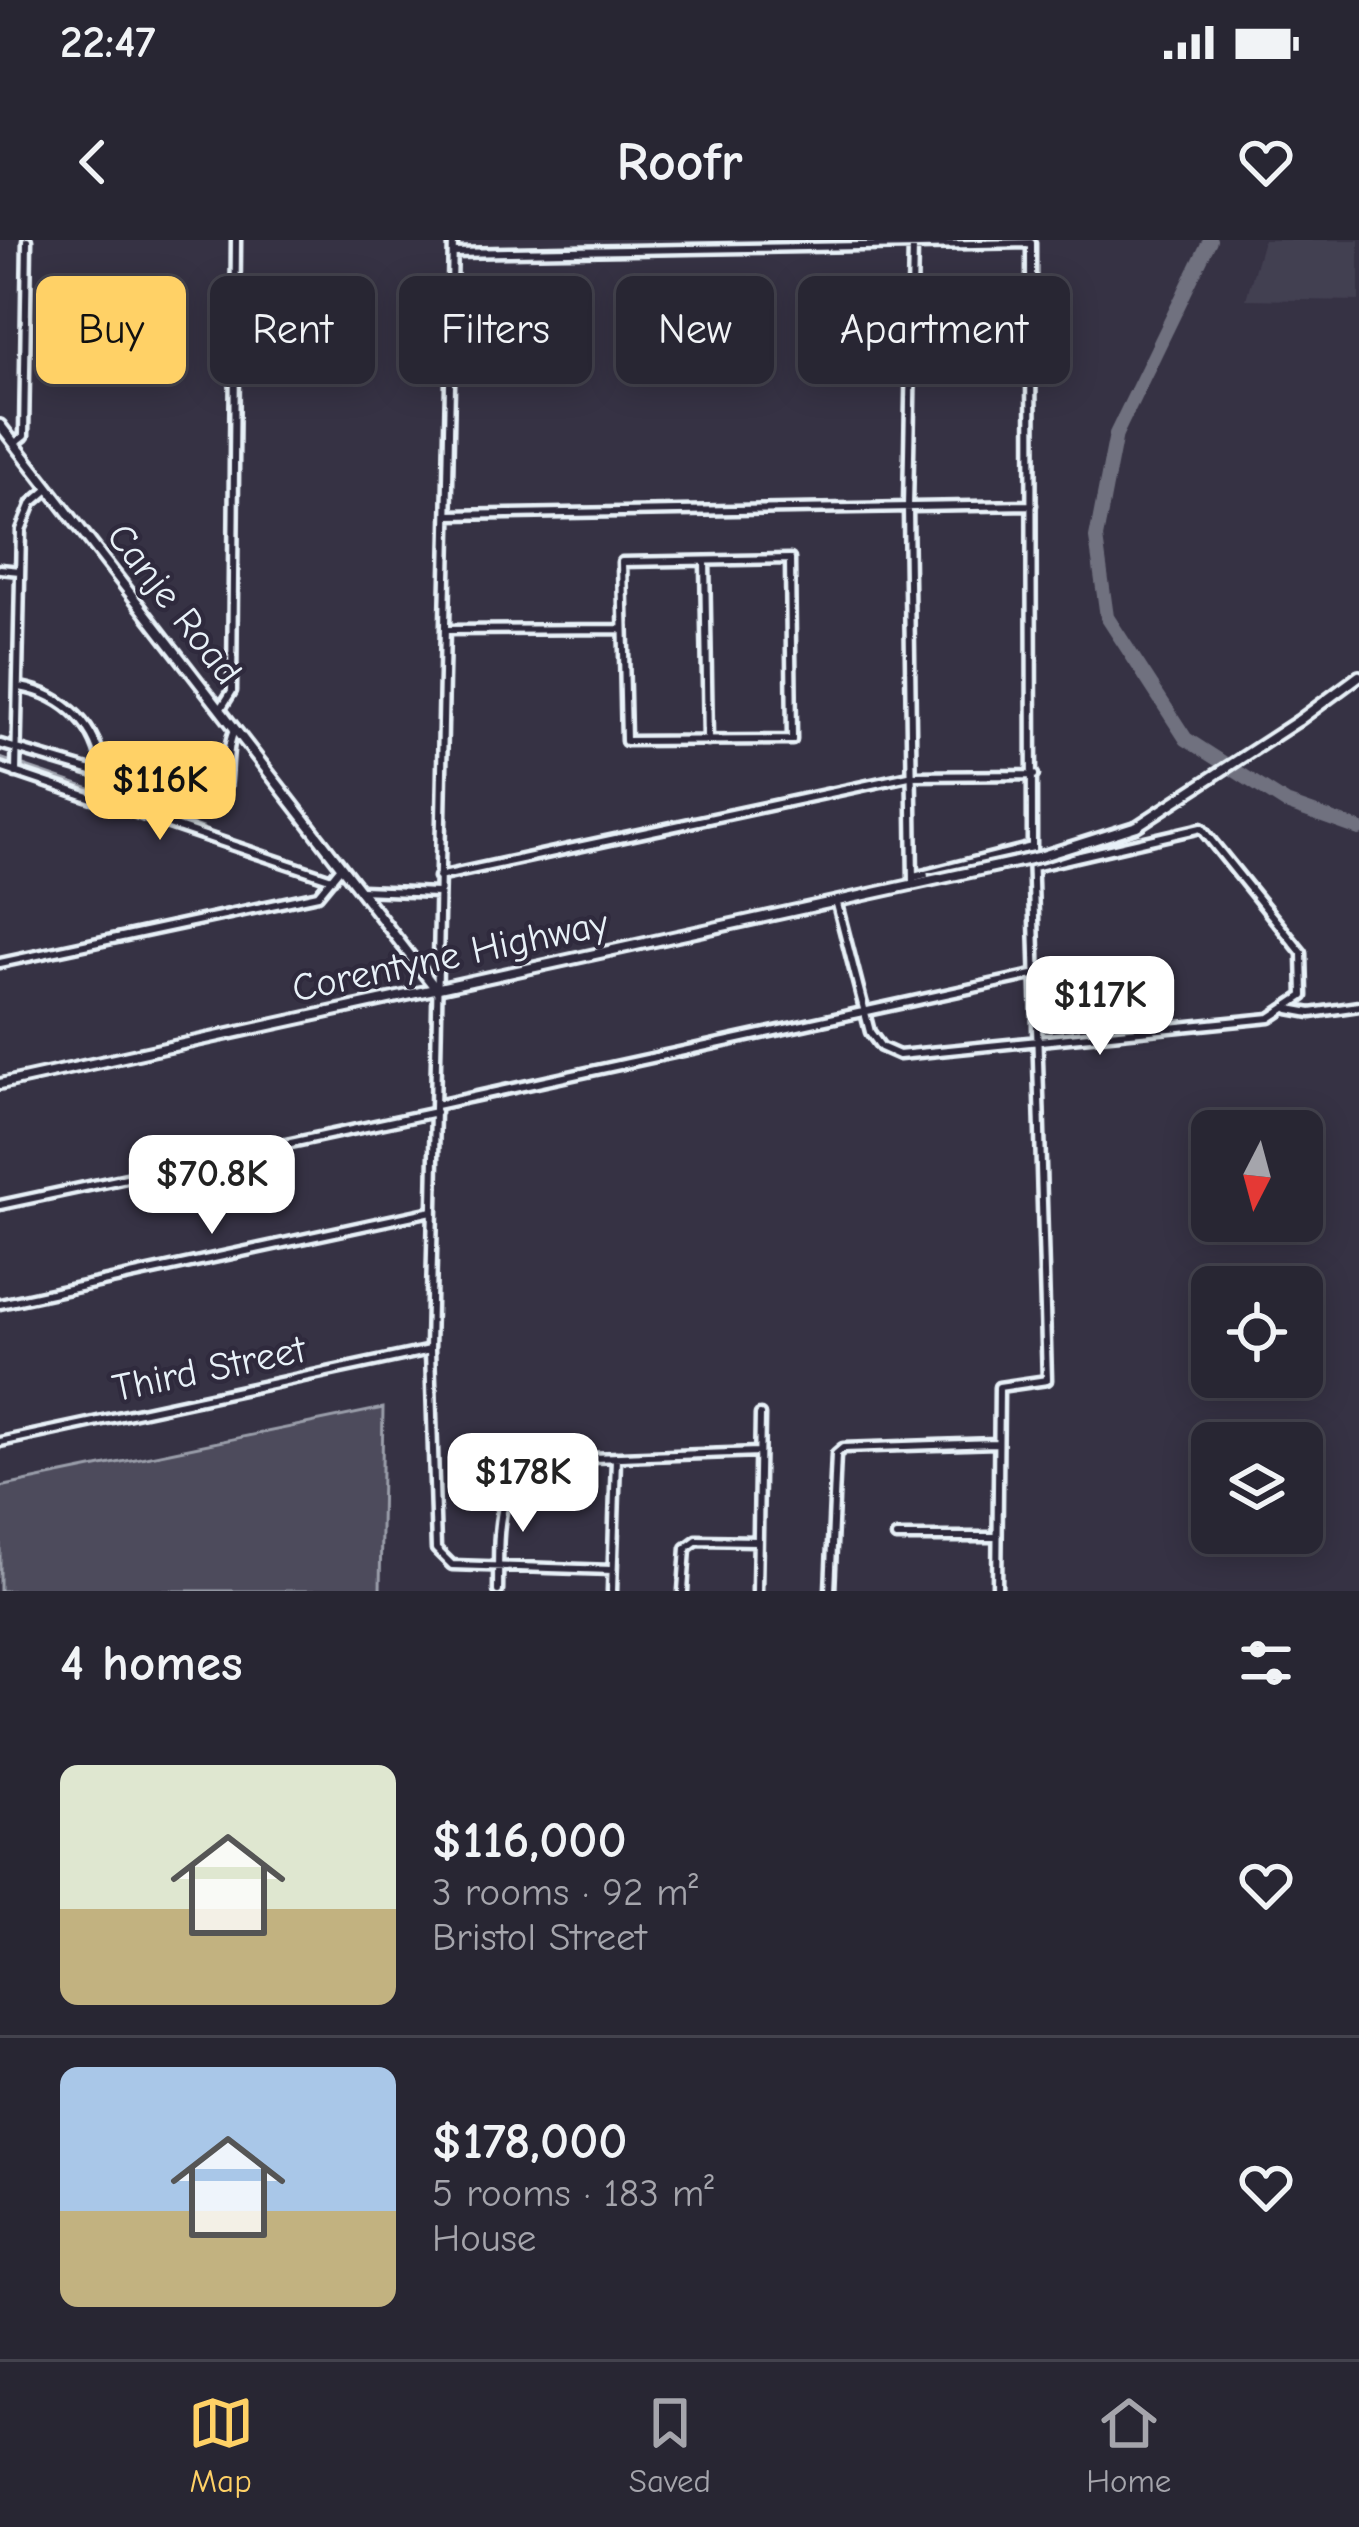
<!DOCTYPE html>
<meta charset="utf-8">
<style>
body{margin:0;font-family:"Comic Neue",sans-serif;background:#302e3b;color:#f1f3f6;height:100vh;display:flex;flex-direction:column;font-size:45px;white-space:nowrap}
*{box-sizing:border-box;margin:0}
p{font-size:39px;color:#a5a5ac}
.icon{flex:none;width:66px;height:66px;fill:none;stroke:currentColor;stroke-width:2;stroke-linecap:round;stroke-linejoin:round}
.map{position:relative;height:1351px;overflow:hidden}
.panel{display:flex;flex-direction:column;background:#282633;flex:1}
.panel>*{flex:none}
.banner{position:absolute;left:36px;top:36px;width:1287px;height:108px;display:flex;gap:24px}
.needle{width:78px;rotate:186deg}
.controls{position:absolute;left:1191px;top:870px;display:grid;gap:24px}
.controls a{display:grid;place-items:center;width:132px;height:132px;border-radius:18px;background:#282633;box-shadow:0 6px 30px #0003,0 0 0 3px #44434e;font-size:60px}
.price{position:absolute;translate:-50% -102px;padding:0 27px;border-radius:24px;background:#fff;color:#222;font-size:39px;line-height:78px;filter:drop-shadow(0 3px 6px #0008)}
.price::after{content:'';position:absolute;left:50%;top:72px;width:36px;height:27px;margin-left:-18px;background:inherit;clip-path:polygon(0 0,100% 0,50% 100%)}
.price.active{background:#ffd166;color:#111}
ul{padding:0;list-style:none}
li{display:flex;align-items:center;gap:36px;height:300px;padding:0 60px}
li+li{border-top:3px solid #44434e}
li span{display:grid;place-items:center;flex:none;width:336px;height:240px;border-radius:18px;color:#555}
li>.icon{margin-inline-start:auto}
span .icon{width:144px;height:144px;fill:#fffc;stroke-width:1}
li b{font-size:51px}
h2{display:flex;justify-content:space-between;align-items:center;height:144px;padding:0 60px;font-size:51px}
.tag{padding:0 42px;border-radius:18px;background:#282633;box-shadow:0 6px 30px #0003,0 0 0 3px #44434e;font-size:42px;line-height:108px}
.tag.active{background:#ffd166;color:#111}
.status{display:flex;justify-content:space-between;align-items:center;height:84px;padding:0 60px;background:#282633;direction:ltr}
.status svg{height:33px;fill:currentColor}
header{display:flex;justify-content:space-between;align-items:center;height:156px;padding:0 60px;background:#282633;font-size:54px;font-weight:800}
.tabs{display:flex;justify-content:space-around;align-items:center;height:168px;border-top:3px solid #44434e;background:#282633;font-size:33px;color:#a5a5ac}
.tabs a{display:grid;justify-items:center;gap:6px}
.tabs .active{color:#ffd166}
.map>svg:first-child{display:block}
.built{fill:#433f51}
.green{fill:#4d4b5c;stroke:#9a9eaa;stroke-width:3}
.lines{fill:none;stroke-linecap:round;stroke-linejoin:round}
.stream{stroke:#a0a4af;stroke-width:3}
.river{stroke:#70717f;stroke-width:14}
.street-casing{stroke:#e8f1f8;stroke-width:15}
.secondary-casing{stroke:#e8f1f8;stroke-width:16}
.street{stroke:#2f2a3d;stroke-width:6}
.secondary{stroke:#2f2a3d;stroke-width:8}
.secondary-bridge-casing{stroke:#e8f1f8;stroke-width:16;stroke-linecap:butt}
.secondary-bridge{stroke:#2f2a3d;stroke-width:8}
.labels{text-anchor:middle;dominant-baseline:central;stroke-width:9;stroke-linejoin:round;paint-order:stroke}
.street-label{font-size:39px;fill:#e8f1f8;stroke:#2f2a3d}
</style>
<div class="status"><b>22:47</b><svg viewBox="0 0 49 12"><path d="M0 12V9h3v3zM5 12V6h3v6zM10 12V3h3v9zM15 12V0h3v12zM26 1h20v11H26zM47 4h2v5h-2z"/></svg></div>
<header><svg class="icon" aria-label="back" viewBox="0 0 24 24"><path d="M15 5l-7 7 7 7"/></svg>Roofr<svg class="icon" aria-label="heart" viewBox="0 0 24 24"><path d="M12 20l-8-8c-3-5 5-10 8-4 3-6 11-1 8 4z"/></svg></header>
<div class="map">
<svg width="1359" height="1351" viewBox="0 0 1359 1351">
<rect width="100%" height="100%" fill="#363244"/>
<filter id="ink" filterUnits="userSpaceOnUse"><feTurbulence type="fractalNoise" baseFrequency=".00833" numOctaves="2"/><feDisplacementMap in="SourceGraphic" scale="24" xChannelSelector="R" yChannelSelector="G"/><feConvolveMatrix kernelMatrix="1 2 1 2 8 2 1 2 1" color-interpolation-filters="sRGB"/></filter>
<g filter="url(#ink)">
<path class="built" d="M1263 0H1359V61L1246 59Z"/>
<path class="green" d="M383 1168 380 1351H0V1247Z"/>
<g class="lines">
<path class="stream" d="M0 518 203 588"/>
<path class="river" d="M1210 0 1116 194 1096 298 1107 377 1186 499 1286 563 1359 589"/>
<defs>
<path id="street" d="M453 0 430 1110 436 1309 452 1325 612 1330
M453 13 1031 3 1032 607 1047 1140 999 1147 997 1351
M15 203 24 196 27 0
M448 275 1032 265
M790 319 792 500 626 501 622 322Z
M705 321 708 501
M0 329 20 331
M446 390 623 389
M20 447C65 455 99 487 103 534
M220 470 232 451 236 0
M0 504 217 568C234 550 222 513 235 489
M0 527 332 639
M16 533 21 290 32 263 46 251
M438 637 909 536 1034 535
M914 637 1032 607
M913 643 908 267 913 5
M361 650 438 653
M837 664 870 792 881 807 899 815 1270 778 1303 756 1302 713 1201 588 1033 627
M0 723 318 655 341 627
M1289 769 1311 773 1359 766
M436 865 1037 734
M0 965 436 872
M0 1064 432 971
M0 1202 430 1110
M896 1297H997
M498 1351C499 1306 492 1242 537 1220L759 1212
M612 1351 616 1217
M683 1351 686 1308 697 1300 757 1301
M757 1351 760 1175
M830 1351 836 1214 843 1208 996 1203"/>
<path id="secondary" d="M0 185 436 749
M1298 481 1359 436
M0 844 929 641"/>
</defs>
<use href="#street" class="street-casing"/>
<use href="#secondary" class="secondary-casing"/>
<use href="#street" class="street"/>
<use href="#secondary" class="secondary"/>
<defs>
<path id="secondary-bridge" d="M929 641 1039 617 1137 586 1298 481"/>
</defs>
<use href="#secondary-bridge" class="secondary-bridge-casing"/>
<use href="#secondary-bridge" class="secondary-bridge"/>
</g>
</g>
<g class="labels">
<g class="street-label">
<text transform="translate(174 364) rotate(52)">Canje Road</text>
<text transform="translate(450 716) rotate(-12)">Corentyne Highway</text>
<text transform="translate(209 1129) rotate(-12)">Third Street</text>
</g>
</g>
</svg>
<div class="controls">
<a><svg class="needle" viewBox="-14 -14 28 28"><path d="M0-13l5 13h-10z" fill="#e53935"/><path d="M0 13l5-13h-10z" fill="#a5a5ac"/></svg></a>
<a><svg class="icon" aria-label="locate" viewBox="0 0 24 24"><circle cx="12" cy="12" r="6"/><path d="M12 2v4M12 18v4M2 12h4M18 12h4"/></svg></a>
<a><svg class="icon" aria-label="layers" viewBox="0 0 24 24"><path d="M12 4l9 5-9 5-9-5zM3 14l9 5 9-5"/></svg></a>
</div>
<b class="price active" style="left:160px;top:603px">$116K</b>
<b class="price" style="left:1100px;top:818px">$117K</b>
<b class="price" style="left:212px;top:997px">$70.8K</b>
<b class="price" style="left:523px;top:1295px">$178K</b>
<div class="banner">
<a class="tag active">Buy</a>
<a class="tag">Rent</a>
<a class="tag">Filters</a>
<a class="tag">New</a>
<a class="tag">Apartment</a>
</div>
</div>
<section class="panel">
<h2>4 homes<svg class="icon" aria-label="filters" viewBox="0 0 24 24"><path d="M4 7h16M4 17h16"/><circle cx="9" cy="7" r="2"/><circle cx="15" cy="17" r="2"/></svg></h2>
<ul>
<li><span style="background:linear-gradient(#dfe7d0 60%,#c2b280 0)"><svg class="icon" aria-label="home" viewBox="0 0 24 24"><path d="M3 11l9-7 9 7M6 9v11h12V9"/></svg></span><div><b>$116,000</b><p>3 rooms · 92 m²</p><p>Bristol Street</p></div><svg class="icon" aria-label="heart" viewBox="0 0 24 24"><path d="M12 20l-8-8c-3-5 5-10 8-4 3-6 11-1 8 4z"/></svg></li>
<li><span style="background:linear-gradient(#a9c7e8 60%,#c2b280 0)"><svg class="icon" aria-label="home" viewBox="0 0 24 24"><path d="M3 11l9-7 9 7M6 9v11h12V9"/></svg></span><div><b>$178,000</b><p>5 rooms · 183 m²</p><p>House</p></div><svg class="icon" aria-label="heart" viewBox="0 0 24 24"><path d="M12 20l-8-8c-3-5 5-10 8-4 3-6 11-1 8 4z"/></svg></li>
</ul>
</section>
<nav class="tabs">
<a class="active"><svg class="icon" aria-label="map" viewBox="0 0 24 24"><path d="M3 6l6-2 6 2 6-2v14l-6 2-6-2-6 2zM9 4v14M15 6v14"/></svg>Map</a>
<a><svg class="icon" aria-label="saved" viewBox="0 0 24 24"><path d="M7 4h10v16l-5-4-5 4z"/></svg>Saved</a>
<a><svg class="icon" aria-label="home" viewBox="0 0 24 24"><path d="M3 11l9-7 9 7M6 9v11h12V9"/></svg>Home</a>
</nav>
